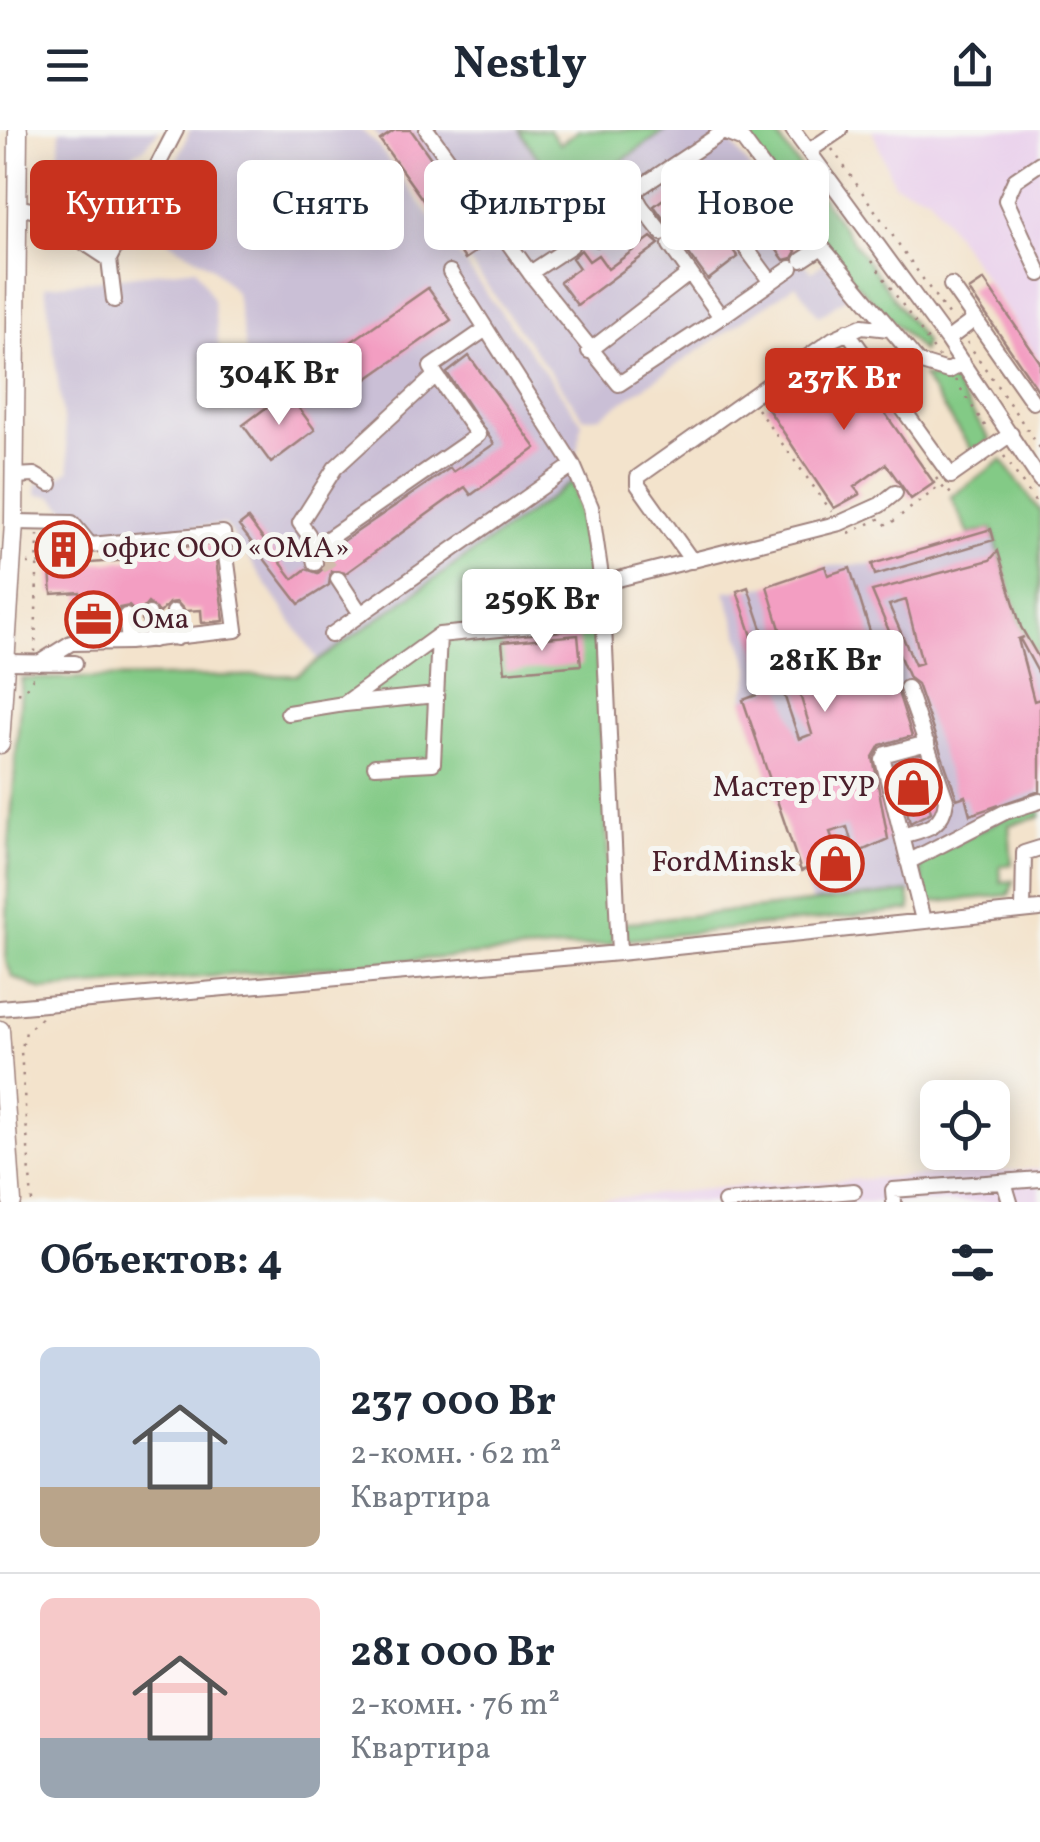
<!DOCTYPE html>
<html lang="ru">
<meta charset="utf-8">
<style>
body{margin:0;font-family:Vollkorn,serif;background:#f2f2f3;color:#1f2937;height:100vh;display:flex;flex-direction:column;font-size:38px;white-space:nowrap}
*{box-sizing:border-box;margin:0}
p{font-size:32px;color:#747a83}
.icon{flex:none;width:55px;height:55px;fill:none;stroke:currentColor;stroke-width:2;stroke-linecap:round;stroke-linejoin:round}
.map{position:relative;height:1072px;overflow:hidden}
.sheet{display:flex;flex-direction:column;background:#fff;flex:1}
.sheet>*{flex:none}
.banner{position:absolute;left:30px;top:30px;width:980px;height:90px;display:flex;gap:20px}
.buttons{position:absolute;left:920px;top:950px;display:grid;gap:20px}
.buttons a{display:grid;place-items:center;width:90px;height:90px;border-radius:15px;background:#fff;box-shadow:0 5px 25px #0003;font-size:50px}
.price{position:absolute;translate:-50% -85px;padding:0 22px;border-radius:10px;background:#fff;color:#222;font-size:32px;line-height:65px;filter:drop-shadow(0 2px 5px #0008)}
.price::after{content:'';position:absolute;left:50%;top:60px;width:30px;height:22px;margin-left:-15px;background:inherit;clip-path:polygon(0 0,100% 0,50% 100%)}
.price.active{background:#c8321e;color:#fff}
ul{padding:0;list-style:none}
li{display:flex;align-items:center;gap:30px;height:250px;padding:0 40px}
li+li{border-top:2px solid #e0e1e3}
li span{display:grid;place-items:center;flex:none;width:280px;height:200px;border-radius:15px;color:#555}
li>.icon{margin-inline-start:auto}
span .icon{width:120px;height:120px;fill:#fffc;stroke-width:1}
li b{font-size:42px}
h2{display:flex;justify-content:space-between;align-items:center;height:120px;padding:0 40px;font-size:42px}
.pill{padding:0 35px;border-radius:15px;background:#fff;box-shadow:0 5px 25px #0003;font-size:35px;line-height:90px}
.pill.active{background:#c8321e;color:#fff}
header{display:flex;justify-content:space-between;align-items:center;height:130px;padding:0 40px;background:#fff;font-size:45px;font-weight:700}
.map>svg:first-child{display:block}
.built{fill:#ead1ec}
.industrial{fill:#cabfd6}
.green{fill:#83ca86;stroke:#667458;stroke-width:2.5}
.building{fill:#f39ec2;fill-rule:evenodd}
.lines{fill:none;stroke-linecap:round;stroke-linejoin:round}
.minor-tunnel{stroke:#d1bcac;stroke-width:14;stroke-dasharray:14 7;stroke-linecap:butt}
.minor-casing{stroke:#9e817c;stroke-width:18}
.major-casing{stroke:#9e817c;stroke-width:21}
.path{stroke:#9e817c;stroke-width:2.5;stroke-dasharray:2.5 8;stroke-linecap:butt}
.minor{stroke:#fff;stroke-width:14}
.major{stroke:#fff;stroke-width:18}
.labels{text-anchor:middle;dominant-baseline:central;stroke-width:10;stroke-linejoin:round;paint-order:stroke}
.poi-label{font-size:30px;fill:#4a1f2b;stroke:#f6f6f2;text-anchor:start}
</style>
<header><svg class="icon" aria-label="menu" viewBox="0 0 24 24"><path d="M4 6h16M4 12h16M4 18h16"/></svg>Nestly<svg class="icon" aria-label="share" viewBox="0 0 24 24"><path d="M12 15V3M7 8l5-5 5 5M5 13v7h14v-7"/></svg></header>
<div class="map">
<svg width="1040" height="1072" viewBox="0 0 1040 1072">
<rect width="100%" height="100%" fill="#f6f6f2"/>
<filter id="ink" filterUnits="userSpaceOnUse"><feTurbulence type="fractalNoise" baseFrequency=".01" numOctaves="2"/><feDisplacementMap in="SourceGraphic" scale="20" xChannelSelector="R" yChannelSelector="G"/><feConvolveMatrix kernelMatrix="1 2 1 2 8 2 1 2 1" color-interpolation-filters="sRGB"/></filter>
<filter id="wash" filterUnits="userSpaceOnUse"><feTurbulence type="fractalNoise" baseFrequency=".0048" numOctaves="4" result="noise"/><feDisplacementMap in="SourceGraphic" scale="40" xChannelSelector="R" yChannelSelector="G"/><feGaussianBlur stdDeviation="2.25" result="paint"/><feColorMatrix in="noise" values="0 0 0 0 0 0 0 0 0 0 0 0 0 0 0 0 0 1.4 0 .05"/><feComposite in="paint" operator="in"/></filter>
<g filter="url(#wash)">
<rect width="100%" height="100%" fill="#f3e3cc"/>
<path class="built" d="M872 0H1040V230L930 67 894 54Z
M1040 1039V1072H578L728 1057Z"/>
<path class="industrial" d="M60 0H159L144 18 72 57 58 40Z
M190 0H361L375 12 582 292 573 351 318 530 225 394 98 408 52 366 36 365 37 353 50 354 70 340 45 156 196 138 213 170 227 284 253 265 236 163 211 136 169 112 157 78Z
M373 0H519L566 71 667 0H722L796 102 787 109 802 131 812 142 824 133 851 164 819 186 796 155 601 286 584 288Z
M991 399 1021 497 1040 530V676L919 732 921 761 812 773 743 570 751 540 725 461 767 456 825 436 872 434Z"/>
<path class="green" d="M519 0H549L560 14 579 0H666L566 70Z
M740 0H773L925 212 922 221 853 151Z
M922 246 952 251 990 310 973 322Z
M1002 330 1040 381V530L1021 497 992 399 969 404 951 367Z
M573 352 593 456 613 814 42 860 13 847 6 832 9 717 22 549 298 545Z
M1040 676V687L1009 695 1012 734 1000 736 1001 752 1014 751 1009 765 926 773 919 732 1003 689Z
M909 762 911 780 625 810 624 793Z"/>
<g id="blocks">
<path class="building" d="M395 0H411L490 112 465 129 380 10Z
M497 34 547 101 538 108 511 72 499 81 479 54Z
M683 54 738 127 708 150 654 76Z
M766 62 796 102 787 109 796 121 792 128 784 130 746 77Z
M651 107 659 114 577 175 560 152 579 138 572 128 581 120 589 131 598 125 608 139Z
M984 150 1040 232V263L969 160Z
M428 158 451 190 334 272 311 240Z
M842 222 934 353 911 369 886 334 854 357 860 364 834 378 766 276Z
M469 226 536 318 471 365 465 357 346 443 331 441 329 455 299 474 239 396 248 389 293 449 306 439 318 443 325 437 324 425 336 416 450 338 453 342 494 314 447 243Z
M287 262 315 300 271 333 243 295Z
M991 399 994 410 875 445 872 434Z
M47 404H67L77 415 78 434 129 430V422L214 414 224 491 202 493 201 480 185 481 177 472 169 473 160 483 148 473 138 485 129 476 119 478 117 502H84L80 462 52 464Z
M998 421 1021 497 1040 530V546L1020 509 1024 507 1018 509 1034 571 1040 569V661L970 685 965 666 957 669 917 554 909 548 872 461 990 430ZM906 470 922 533 915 535 889 475Z
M825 436 828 445 850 438 889 562 897 559 912 606 880 615 873 627 888 709 855 724 847 697 830 702 842 737 830 741 827 731 801 741 743 570 770 560 737 461 748 457 799 609 812 604 767 456Z
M578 505 581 535 505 542 502 512Z
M915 627 931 682 910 693 895 633Z"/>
</g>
</g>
<g filter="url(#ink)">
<use href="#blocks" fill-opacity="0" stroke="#9e817c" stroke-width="2.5"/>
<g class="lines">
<path class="minor-tunnel" d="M322 427 338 449"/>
<defs>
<path id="minor" d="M427 0 530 143 571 116
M793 0 947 210 1040 350
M809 21 840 0
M682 31 771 152 721 187
M1040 33 1015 50 1006 70 1040 144
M641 76 662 103
M17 77 36 81 109 129 114 170
M598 109 641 76 633 62 723 2 743 10 822 117 802 130
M822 117 918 232 948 241 963 233
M109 129 176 0
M450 142 573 335 591 377 602 453 619 823
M530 143 619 254 721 187 670 115
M771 152 791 138
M951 155 1033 272
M847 201 951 346 1011 304
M947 210 975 189
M589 221 690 143
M15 346 34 345 50 354
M14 392 72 393 90 415 223 403 236 500 129 512 71 513 39 533
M313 419 478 305 436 245
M692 431 638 355V347L833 209 862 196 889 199
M315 433 308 404 300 393 335 338 436 245 431 237 486 199
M338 449 361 484
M602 453 840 393 880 375 895 363
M174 482 177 508
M149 484 153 510
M126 486 129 512
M331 505 573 335
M6 532 75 533
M345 574 436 565
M288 583 344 574 439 505 604 489
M375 636 433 633 439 505
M902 706C926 699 943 697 946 670L907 558
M908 732 1005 682 1040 671
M1023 780 1024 723 1040 718
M923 790 883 630 886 624 927 613
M0 878 619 823 1040 779
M1004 1052 1010 1072
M725 1072 854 1061
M894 1072 893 1060 1040 1049"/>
<path id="major" d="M0 614 14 392 18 0
M0 900 12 1072"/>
</defs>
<use href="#minor" class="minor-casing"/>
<use href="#major" class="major-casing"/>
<path class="path" d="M832 19 951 189
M872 131 939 227
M967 212 1040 318
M892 240 913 243
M955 250 989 302
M757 279 832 382
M1004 326 1040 379
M936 348 948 364 957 357
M849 403 881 388 887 396 940 356
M27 433 49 434
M35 522 38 405
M18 562 23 563 35 545
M32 1072 21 921 26 902 43 886"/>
<use href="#minor" class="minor"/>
<use href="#major" class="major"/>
</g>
</g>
<defs>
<symbol id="building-ring" viewBox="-11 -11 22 22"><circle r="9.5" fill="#f6f6f2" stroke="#c8321e" stroke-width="1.5"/><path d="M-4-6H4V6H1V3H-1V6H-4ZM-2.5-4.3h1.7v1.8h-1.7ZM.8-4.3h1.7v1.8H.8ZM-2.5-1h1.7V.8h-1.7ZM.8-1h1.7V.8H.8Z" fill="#c8321e"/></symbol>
<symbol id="office-ring" viewBox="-11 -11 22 22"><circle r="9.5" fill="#f6f6f2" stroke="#c8321e" stroke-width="1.5"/><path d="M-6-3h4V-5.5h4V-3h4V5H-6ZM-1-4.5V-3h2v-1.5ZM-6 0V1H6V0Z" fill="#c8321e"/></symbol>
<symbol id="shop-ring" viewBox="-11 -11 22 22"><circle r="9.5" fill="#f6f6f2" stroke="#c8321e" stroke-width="1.5"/><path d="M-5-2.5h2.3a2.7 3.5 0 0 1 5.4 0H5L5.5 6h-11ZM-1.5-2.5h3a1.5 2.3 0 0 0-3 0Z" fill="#c8321e"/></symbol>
</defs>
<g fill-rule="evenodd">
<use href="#building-ring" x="32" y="388" width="63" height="63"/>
<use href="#office-ring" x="62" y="458" width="63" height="63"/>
<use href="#shop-ring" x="882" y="626" width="63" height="63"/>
<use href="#shop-ring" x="804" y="702" width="63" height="63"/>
</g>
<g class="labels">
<g class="poi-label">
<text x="102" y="419">офис ООО «ОМА»</text>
<text x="132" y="490">Ома</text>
<text x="875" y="658" text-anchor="end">Мастер ГУР</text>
<text x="796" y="733" text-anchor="end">FordMinsk</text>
</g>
</g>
</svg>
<div class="buttons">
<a><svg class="icon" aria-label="locate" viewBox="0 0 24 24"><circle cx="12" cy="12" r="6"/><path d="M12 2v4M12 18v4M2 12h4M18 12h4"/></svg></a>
</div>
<b class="price" style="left:279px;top:298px">304K Br</b>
<b class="price active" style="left:844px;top:303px">237K Br</b>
<b class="price" style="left:542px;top:524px">259K Br</b>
<b class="price" style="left:825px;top:585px">281K Br</b>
<div class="banner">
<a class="pill active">Купить</a>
<a class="pill">Снять</a>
<a class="pill">Фильтры</a>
<a class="pill">Новое</a>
</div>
</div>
<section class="sheet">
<h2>Объектов: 4<svg class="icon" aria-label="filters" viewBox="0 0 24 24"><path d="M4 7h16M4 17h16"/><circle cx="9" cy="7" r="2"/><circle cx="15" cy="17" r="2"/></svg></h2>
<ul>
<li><span style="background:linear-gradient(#c9d6e8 70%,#b9a48a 0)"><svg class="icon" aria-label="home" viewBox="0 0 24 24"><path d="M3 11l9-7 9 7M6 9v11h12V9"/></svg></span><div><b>237 000 Br</b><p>2-комн. · 62 m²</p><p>Квартира</p></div></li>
<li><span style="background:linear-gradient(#f6c9c9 70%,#9aa5b1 0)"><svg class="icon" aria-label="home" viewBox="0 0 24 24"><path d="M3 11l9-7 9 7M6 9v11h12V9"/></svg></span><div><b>281 000 Br</b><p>2-комн. · 76 m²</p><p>Квартира</p></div></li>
</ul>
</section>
